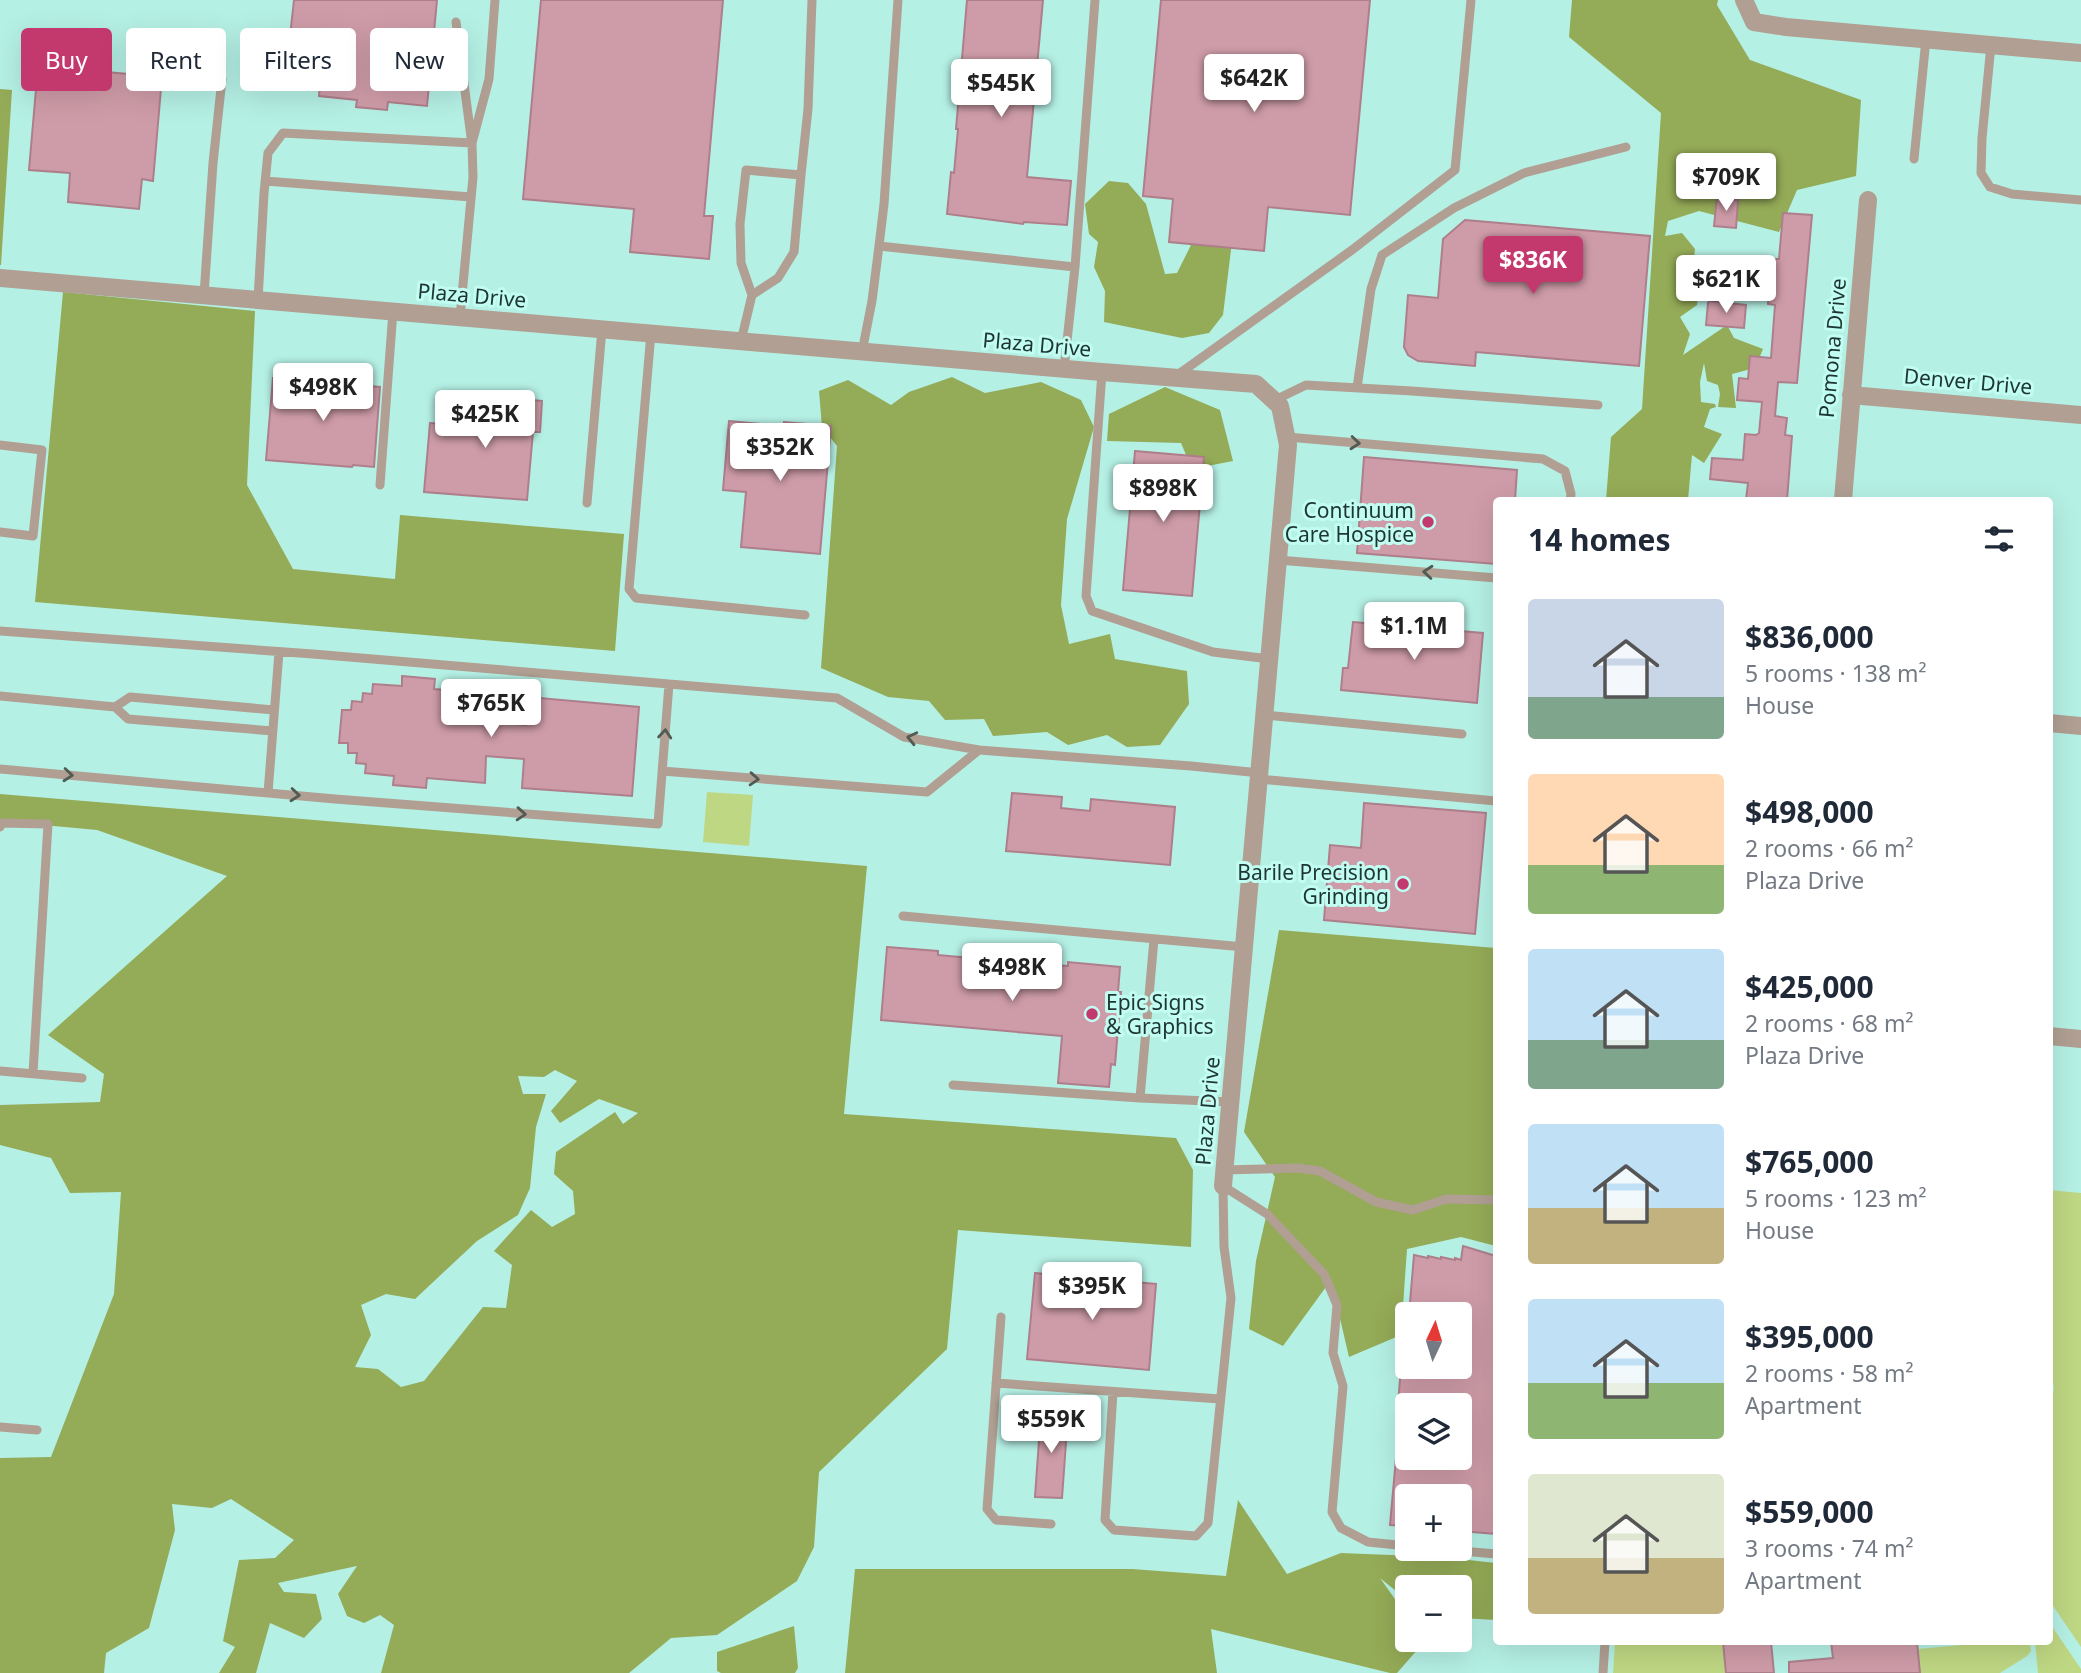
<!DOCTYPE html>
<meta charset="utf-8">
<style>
body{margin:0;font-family:"Noto Sans",sans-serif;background:#f2f2f3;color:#1f2937;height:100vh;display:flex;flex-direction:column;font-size:26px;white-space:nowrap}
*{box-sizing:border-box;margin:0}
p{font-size:23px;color:#747a83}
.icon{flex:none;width:38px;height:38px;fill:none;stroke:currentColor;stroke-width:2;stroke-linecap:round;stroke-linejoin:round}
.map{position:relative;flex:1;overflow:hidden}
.panel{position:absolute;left:1493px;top:497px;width:560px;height:1148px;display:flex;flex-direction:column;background:#fff;border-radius:7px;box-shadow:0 7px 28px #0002}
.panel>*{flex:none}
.banner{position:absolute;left:21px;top:28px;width:665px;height:63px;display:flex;gap:14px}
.needle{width:46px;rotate:4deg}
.controls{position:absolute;left:1395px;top:1302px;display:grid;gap:14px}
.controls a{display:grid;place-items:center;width:77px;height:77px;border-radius:7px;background:#fff;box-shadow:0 7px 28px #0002;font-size:35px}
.price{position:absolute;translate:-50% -60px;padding:0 16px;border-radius:7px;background:#fff;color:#222;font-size:23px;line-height:46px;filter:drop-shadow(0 2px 4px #0008)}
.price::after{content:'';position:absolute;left:50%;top:42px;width:21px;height:16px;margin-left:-10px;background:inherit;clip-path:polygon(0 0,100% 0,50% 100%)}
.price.current{background:#c4396d;color:#fff}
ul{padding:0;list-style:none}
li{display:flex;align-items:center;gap:21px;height:175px;padding:0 35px}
li span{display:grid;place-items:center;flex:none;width:196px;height:140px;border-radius:7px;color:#555}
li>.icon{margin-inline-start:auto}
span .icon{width:84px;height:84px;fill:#fffc;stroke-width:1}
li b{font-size:30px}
h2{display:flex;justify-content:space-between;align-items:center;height:84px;padding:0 35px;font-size:30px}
.tag{padding:0 24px;border-radius:7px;background:#fff;box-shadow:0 7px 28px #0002;font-size:24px;line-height:63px}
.tag.current{background:#c4396d;color:#fff}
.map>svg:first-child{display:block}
.green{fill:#bed783}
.forest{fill:#94ab57;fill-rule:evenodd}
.building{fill:#ce9ca8;stroke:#ae7f8b;stroke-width:2}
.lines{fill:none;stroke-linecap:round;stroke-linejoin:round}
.lane{stroke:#b09f92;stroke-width:9}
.street{stroke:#b09f92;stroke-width:18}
.oneway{stroke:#515a53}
.poi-dot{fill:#c4396d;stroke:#c2fdf2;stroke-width:2.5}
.labels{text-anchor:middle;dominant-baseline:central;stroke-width:6;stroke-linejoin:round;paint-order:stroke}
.street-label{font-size:21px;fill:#1e3531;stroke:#c2fdf2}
.poi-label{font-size:21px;fill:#1e3531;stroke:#c2fdf2;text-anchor:end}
</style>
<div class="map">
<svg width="2081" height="1673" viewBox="0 0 2081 1673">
<rect width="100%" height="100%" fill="#b5f0e5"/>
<path class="green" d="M707 792 753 795 749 846 703 842Z
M2049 1190 2081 1193V1647L2049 1600V1392L2054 1391 2053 1380H2049Z
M2049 1622 2081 1669V1673H2038L2035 1642H2049Z
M1615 1642H1723L1726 1673H1613Z
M1994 1642H2030L2031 1651 2027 1656 2000 1673H1920L1918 1649Z"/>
<path class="forest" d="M1572 0H1718L1717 5 1750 60 1861 100 1856 176 1797 190 1779 232 1699 211 1668 221 1665 236 1682 233 1695 249 1692 276 1699 283 1697 305 1680 317 1690 334 1683 355 1727 325 1734 338 1763 349 1755 368 1732 374 1736 408 1718 407 1720 394 1718 385 1707 381 1704 363 1700 382 1701 402 1715 404 1716 407 1710 409 1704 427 1722 434 1704 463 1692 455 1688 500H1606L1611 437 1642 409 1661 113 1569 37Z
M0 89 12 90 1 265H0Z
M1109 181 1128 183 1146 204 1165 274 1177 273 1194 239 1232 242 1223 315 1209 333 1182 338 1104 322 1105 291 1094 267 1098 242 1089 234 1085 204Z
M63 292 255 311 247 485 293 569 395 579 400 515 624 534 615 651 35 602Z
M952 377 985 393 1041 382 1081 400 1094 427 1067 519 1061 605 1069 644 1110 634 1115 659 1187 671 1189 704 1160 745 1127 747 1107 735 1068 745 1047 732 993 736 984 719 945 720 929 701 888 697 821 668 837 446 822 427 819 391 848 380 891 405 909 392Z
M1165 387 1220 410 1233 461 1192 469 1181 443 1107 441 1109 414Z
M0 794 867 866 844 1114 1176 1138 1193 1170 1191 1247 958 1230 947 1349 819 1472 814 1547 797 1581 717 1635 671 1638 629 1673H381L394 1625 380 1615 364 1623 347 1616 338 1594 357 1566 278 1583 284 1592 316 1594 322 1619 304 1638 270 1623 256 1673H219L235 1647 223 1641 239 1560 275 1558 294 1540 231 1499 212 1508 172 1504 175 1530 149 1628 106 1653 104 1673H0V1458L51 1457 114 1294 121 1192 70 1193 51 1158 0 1145V1105L100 1102 104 1074 48 1035 227 876 97 830 0 821ZM555 1070 577 1081 551 1111 560 1123 599 1099 638 1113 623 1124 615 1112 556 1152 554 1174 573 1191 575 1214 552 1227 531 1210 494 1251 512 1265 506 1308 483 1307 424 1381 401 1387 378 1369 355 1367 371 1335 361 1305 386 1294 415 1299 477 1241 518 1215 530 1188 536 1127 546 1094H523L518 1076 544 1077Z
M1279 930 1496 948V1246L1461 1237 1407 1249 1401 1335 1349 1357 1331 1280 1283 1346 1249 1329 1256 1261 1275 1177 1244 1132Z
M1238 1500 1287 1574 1341 1553 1441 1557 1496 1563V1620L1460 1618V1587H1407V1600L1380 1578 1407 1616V1640L1425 1641 1397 1673H1390L1211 1629 1217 1673H845L855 1569H1132L1226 1576Z
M794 1626 798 1668 795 1673H721L717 1671V1652Z"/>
<path class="building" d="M294 0H437L427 106 388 102 387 110 356 107 357 100 319 96 324 39 290 36Z
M541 0H723L704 216H713L709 259 630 252 634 209 523 199Z
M967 0H1043L1027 177 1071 181 1067 225 1024 222 1023 224 947 214 951 172 954 173 958 129H956Z
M1161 0H1370L1350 215 1268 207 1264 251 1169 242 1173 199 1143 196Z
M38 66 162 77 153 181 142 179 139 209 68 202 70 173 29 170Z
M1717 198 1738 200 1736 228 1714 226Z
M1783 213 1812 215 1797 383 1778 382 1775 416 1787 418 1785 435 1792 436 1787 500H1746L1748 483 1710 479 1712 458 1743 460 1745 434 1756 435 1759 433 1762 402 1737 400 1739 378 1748 379 1750 356 1771 358 1775 305 1768 304 1771 259H1779Z
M1465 220 1650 236 1639 366 1476 352 1475 366 1418 361 1408 355 1404 347 1408 295 1438 298 1443 239Z
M1709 301 1746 305 1744 328 1706 325 1708 303Z
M273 378 380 387 374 467 353 465 352 467 266 460Z
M474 395 542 401 540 432H533L527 500 424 492 430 423 471 426Z
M729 421 784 426V422L831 426 820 554 741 547 746 492 723 490Z
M1135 451 1204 457 1192 596 1123 590Z
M1364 457 1517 470 1515 500H1496V564L1357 553Z
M1353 622 1483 633 1477 703 1341 690 1343 668H1348Z
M402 676 435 679 434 689 493 694 491 722 526 725 529 697 639 707 632 796 522 788 524 759 486 756 485 783 427 778 426 788 393 785 394 776 365 773 366 764 356 763 357 753H348V743H339L342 710H351L352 701 362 702 363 693 372 694 373 684 402 686Z
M1012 793 1062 797 1061 808 1090 811 1091 799 1175 807 1170 865 1006 851Z
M1364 803 1486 813 1475 934 1324 920 1330 845 1361 848Z
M887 947 938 951V955L971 958 972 954 1035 959 1034 964 1068 966V962L1120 967 1118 992H1121L1115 1065 1111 1064 1109 1087 1058 1083 1062 1036 881 1020Z
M1463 1246 1496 1256V1534L1460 1531V1496H1407V1526L1390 1525 1396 1458H1460V1405H1398L1401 1367H1460V1314H1409L1414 1255 1428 1258V1256L1441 1259V1257L1455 1260V1258L1461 1260Z
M1035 1273 1156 1284 1149 1370 1027 1359Z
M1041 1412 1068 1414 1062 1498 1035 1497Z
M1723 1642H1771L1774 1673H1726Z
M1831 1642H1917L1920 1673H1789V1662L1833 1658Z"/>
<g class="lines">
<path class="lane" d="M456 22 471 137
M1991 45 1982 138 1981 173 1990 187 2012 194 2081 200
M472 143 489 79 495 0
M1914 159 1926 39
M265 181 471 197
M879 246 884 204 898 0
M1075 267 1095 0
M204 295 213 163 222 79
M752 295 778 278 794 252 801 175
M258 300 264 193 268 153 283 133 472 143 473 177 460 317
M651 333 629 589 636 598 805 615
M741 341 752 295 741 263 740 224 746 170 801 175 808 109 812 0
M862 352 872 301 879 246 1075 267 1064 369
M1102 372 1086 596 1092 611 1213 652 1269 659
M1176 376 1352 250 1455 170 1471 0
M1357 388 1371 289 1382 255 1454 208 1524 173 1626 147
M1275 400 1306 385 1412 391 1598 405
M1287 437 1543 459 1565 471 1571 494 1570 500
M0 445 42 450 33 536 0 532
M380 485 393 311
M587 503 602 329
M1278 560 1496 578
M0 631 313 654 669 684 658 824 335 799 0 769
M669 684 837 698 904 737 979 750 1191 766 1260 773
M0 696 115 707 128 719 273 731
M115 707 130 697 274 710
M1265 715 1462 734
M662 771 927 792 979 750
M1259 779 1496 801
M268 793 279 652
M0 827 2 823 48 824 33 1073
M903 916 1244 947
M0 1071 82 1078
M953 1085 1140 1098 1154 939
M1140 1098 1230 1102
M1224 1170 1297 1168 1320 1171 1376 1202 1413 1210 1446 1199 1496 1200
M1223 1186 1267 1214 1324 1274 1337 1305 1333 1353 1343 1386 1332 1512 1341 1528 1368 1542 1407 1546
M1001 1317 987 1509 996 1520 1051 1524
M996 1383 1220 1399
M1113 1392 1105 1520 1114 1530 1196 1536 1208 1523 1231 1298 1224 1247 1223 1186
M0 1427 37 1430
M1438 1549 1496 1554
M1603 1673 1605 1642"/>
<path class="street" d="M1744 0 1754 22 1786 27 2081 53
M0 278 1102 372 1256 384 1280 406 1288 445 1223 1186
M1851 395 2081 415
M1843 500 1868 200
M2049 723 2081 726
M2049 1036 2081 1039"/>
</g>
<defs><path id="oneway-chevron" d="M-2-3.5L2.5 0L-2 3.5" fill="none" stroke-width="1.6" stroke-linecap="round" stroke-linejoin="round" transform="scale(1.75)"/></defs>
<g class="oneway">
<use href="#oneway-chevron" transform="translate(1355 443) rotate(5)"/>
<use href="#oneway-chevron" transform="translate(1428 572) rotate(-175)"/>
<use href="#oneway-chevron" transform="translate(665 734) rotate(-85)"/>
<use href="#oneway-chevron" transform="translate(912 738) rotate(-167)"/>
<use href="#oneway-chevron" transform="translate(68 775) rotate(5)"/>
<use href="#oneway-chevron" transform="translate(754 779) rotate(4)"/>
<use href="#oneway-chevron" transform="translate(295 795) rotate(5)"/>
<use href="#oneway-chevron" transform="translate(521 814) rotate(4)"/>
</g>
<g class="poi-dot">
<circle cx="1428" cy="522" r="7"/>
<circle cx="1403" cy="884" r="7"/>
<circle cx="1092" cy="1014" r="7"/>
</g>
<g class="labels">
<g class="street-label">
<text transform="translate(472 295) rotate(5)">Plaza Drive</text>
<text transform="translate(1037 344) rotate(5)">Plaza Drive</text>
<text transform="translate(1832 348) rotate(-85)">Pomona Drive</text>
<text transform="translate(1968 381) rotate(5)">Denver Drive</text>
<text transform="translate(1207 1111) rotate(-85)">Plaza Drive</text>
</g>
<g class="poi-label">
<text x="1414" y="510">Continuum<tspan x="1414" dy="24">Care Hospice</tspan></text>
<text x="1389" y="872">Barile Precision<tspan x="1389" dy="24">Grinding</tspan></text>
<text x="1106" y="1002" text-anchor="start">Epic Signs<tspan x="1106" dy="24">&amp; Graphics</tspan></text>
</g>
</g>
</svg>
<div class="controls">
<a><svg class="needle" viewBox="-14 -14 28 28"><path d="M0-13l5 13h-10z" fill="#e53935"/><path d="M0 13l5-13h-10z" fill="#747a83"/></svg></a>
<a><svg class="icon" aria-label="layers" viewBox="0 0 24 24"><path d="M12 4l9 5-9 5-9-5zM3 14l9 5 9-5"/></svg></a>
<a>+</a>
<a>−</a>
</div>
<b class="price" style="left:1254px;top:114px">$642K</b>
<b class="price" style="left:1001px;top:119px">$545K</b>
<b class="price" style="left:1726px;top:213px">$709K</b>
<b class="price current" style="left:1533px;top:296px">$836K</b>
<b class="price" style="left:1726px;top:315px">$621K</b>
<b class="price" style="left:323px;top:423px">$498K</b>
<b class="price" style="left:485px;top:450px">$425K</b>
<b class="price" style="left:780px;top:483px">$352K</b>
<b class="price" style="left:1163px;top:524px">$898K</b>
<b class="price" style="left:1414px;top:662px">$1.1M</b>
<b class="price" style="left:491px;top:739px">$765K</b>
<b class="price" style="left:1012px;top:1003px">$498K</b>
<b class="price" style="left:1092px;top:1322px">$395K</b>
<b class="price" style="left:1051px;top:1455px">$559K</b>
<div class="banner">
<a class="tag current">Buy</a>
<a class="tag">Rent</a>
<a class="tag">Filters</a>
<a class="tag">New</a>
</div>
<section class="panel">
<h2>14 homes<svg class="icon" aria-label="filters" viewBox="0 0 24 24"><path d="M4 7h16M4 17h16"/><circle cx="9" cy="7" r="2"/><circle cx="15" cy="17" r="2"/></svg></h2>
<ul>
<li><span style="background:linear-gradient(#c9d6e8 70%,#7fa58c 0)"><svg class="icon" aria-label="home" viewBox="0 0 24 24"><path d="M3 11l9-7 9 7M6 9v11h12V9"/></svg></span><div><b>$836,000</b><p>5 rooms · 138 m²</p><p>House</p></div></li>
<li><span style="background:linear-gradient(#ffd9b3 65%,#8fb573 0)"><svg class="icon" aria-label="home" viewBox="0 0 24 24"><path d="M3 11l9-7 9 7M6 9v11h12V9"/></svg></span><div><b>$498,000</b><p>2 rooms · 66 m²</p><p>Plaza Drive</p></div></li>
<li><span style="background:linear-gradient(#bfe0f5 65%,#7fa58c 0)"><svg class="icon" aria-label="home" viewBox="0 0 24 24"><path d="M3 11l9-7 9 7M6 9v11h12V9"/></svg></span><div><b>$425,000</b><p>2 rooms · 68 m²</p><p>Plaza Drive</p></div></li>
<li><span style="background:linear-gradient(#bfe0f5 60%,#c2b280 0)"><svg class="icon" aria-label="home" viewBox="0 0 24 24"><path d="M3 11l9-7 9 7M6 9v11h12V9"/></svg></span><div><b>$765,000</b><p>5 rooms · 123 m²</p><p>House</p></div></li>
<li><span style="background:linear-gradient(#bfe0f5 60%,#8fb573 0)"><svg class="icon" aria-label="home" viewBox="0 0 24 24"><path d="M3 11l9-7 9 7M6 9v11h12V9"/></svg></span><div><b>$395,000</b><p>2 rooms · 58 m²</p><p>Apartment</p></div></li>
<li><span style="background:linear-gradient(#dfe7d0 60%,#c2b280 0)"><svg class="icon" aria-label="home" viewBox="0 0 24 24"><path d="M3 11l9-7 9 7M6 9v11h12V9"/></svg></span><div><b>$559,000</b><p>3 rooms · 74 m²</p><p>Apartment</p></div></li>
</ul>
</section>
</div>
